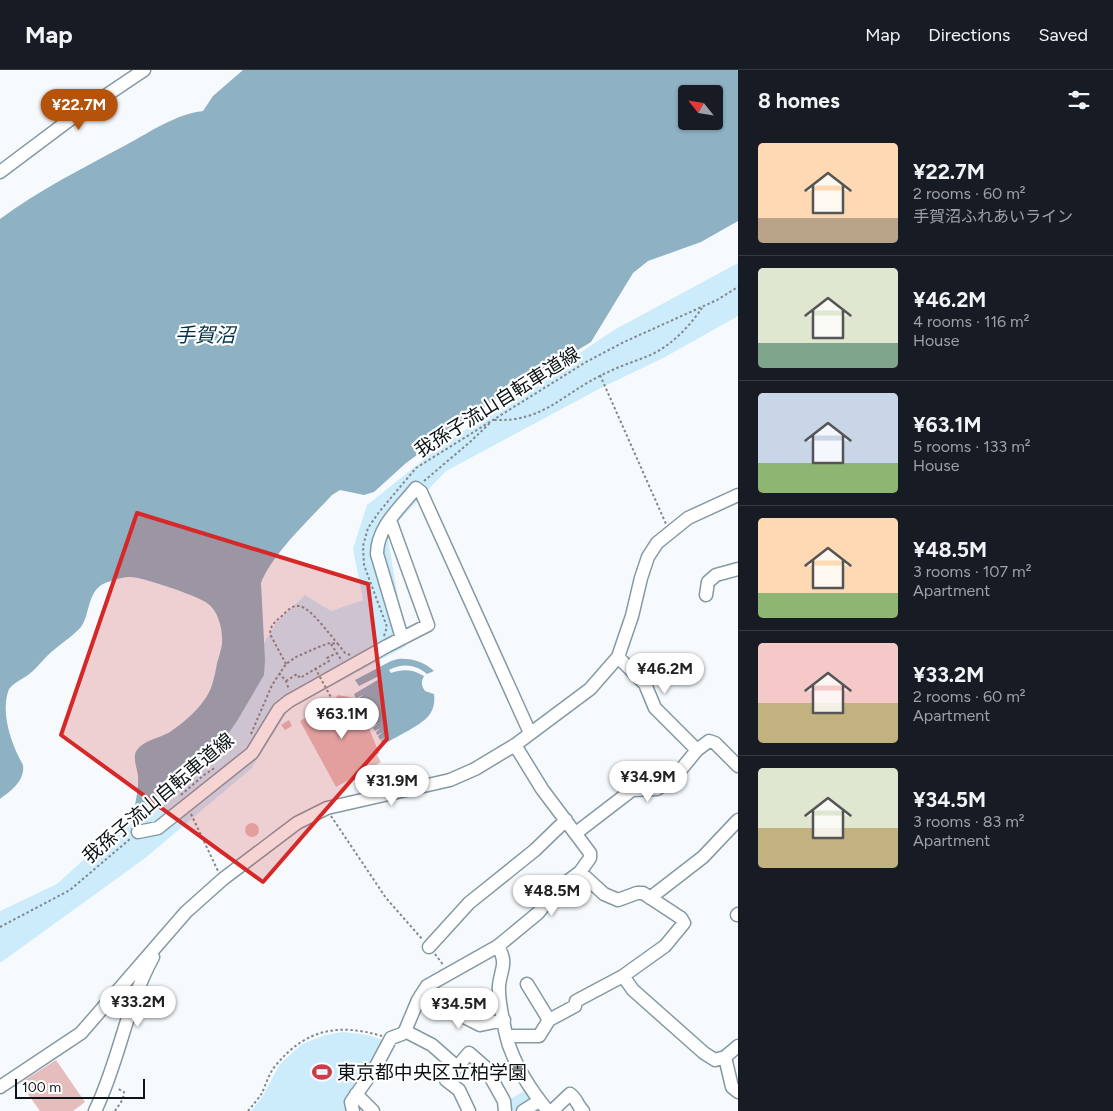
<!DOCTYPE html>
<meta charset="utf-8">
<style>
body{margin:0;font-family:Figtree,"Noto Sans JP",sans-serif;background:#20242c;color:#f1f3f6;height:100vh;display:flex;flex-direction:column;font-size:19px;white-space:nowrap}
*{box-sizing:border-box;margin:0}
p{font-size:16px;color:#9ea1a6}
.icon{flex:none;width:28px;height:28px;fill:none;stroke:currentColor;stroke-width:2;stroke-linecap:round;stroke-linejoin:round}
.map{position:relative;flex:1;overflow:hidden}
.side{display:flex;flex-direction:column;background:#171b24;width:375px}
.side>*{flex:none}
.needle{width:32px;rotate:300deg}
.controls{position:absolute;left:678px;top:15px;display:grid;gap:10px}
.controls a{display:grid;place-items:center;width:45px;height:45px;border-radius:5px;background:#171b24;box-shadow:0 1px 4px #0004;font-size:25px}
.scale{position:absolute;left:15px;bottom:12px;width:130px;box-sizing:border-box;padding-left:5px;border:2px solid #0c1418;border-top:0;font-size:14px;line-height:18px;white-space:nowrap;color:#0c1418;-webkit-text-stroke:4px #fff;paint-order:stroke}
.price{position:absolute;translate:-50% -42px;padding:0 11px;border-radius:18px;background:#fff;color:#222;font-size:16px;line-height:32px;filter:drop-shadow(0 1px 2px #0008)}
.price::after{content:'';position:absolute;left:50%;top:30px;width:15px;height:11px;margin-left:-8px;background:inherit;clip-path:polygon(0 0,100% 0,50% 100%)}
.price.active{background:#b45309;color:#fff}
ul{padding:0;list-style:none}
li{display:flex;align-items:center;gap:15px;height:125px;padding:0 20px}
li+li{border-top:1px solid #363941}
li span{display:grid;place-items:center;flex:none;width:140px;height:100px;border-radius:5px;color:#555}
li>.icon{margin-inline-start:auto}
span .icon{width:60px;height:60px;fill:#fffc;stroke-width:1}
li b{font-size:21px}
h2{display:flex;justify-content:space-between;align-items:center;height:60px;padding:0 20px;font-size:21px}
header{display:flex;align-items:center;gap:30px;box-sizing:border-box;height:70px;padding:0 25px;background:#171b24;border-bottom:1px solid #363941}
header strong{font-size:24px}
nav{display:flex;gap:28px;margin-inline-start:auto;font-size:18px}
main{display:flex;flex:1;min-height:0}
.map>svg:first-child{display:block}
.green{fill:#ccecfc}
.water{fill:#8eb1c3;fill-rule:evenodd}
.building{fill:#e5bdbc}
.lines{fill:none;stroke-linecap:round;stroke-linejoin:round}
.minor-casing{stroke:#8599a4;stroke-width:15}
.path{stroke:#81878a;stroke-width:2;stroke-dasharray:2.5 2.5;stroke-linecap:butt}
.minor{stroke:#fff;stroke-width:12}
.path-bridge{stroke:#81878a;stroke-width:2;stroke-dasharray:2.5 2.5;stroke-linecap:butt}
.marked{fill:#d62828;fill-opacity:0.2;stroke:#d62828;stroke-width:4;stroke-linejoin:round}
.labels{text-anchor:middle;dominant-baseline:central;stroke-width:4.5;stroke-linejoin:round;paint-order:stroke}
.street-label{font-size:19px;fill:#0c1418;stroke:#fff}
.poi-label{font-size:19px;fill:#0c1418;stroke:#fff;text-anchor:start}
.water-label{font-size:20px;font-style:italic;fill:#003144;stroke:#fff}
</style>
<header>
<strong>Map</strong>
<nav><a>Map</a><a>Directions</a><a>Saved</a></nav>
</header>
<main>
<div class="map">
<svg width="738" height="1041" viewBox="0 0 738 1041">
<rect width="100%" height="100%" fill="#f6fafd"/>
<path class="green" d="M738 193V246L665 287 599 319 446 401 387 463 406 576 289 639 252 698 144 789 0 893V841L57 814 195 688 276 553 305 525 331 541 363 530 353 479 367 435 441 376 614 260Z
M343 962 367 965 387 971 350 1041H251L262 1027 280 994 302 974 325 965Z
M527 1019 533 1027C530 1035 517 1041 509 1041L507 1031Z"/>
<path class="water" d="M243 0H738V151L701 172 648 191 633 203 591 272 476 342 406 393 374 422 364 425 340 420 332 425C310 449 272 484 261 513L265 590 264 605 237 651 223 671 133 747C135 733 139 719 138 706 137 698 132 686 137 680 144 670 160 668 170 662 186 651 206 634 212 615 214 608 216 600 217 593 219 587 221 580 222 574 223 561 219 541 207 533 198 526 140 506 129 507 121 507 110 511 103 514 87 523 90 545 81 557 71 568 57 576 46 587 40 593 35 600 28 605 21 610 15 612 9 619 0 642 11 674 23 695 25 711 11 721 0 729V149C39 120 83 98 126 75 150 62 176 44 203 41L213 26ZM686 24H714V51H686Z
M398 589C412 588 424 592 434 601L427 604C415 594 402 593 389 600L391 603C403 599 412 599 424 606 421 612 421 615 425 621L434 624C435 631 434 638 430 644 423 655 395 667 383 675L381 671 386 667 380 670 378 666 383 662 377 665 376 662 381 658 375 661 373 658 379 653 372 656 370 652 376 648 369 651 367 646 372 642 366 645 363 641 369 636 363 639 360 635 365 631 359 633 357 630 363 625 356 628 354 624 381 608 379 606 359 616 355 610 391 591Z"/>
<path class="building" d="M338 625 349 627 355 634 371 663 379 683 377 685 381 692 336 717 300 651 332 633Z
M289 650 292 656 285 660 281 655Z
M245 760a7 7 0 1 1 14 0a7 7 0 1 1-14 0Z
M56 990 85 1032 73 1041H40L20 1013Z"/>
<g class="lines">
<defs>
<path id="minor" d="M0 102 68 51 144 0
M706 525 708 512 716 505 738 499
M402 568 377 484C377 457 400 438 416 418L421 422 530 663
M618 587 645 614 655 638 697 680
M138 762 158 758 252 683 279 639 289 631 387 576 428 555 390 450
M576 763 632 720 657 719 674 708 697 680 709 671 715 673 738 696
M650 828 703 787 738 750
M737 845 738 844
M498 876C501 882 504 888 503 895 502 904 498 912 499 921 499 932 506 969 510 978 518 1000 533 1023 548 1041
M429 877 469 833 535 780 566 750
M623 906 633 920 704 983 715 990 725 987 738 976
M421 925 480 955 504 950
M549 950 575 936 576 931 623 906 665 876 684 853 681 848 643 823H637L618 830 604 824 580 802
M405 961 432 975 457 997
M507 966H539L549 950 527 914
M725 987 732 1017 738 1022
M0 1017 81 963 186 842 223 809 297 753 327 738 450 710 475 699 515 675 590 619 618 587 632 546 641 508 648 487 657 473 688 448 738 425
M356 1024 373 1041
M95 1041C119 992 126 936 153 887
M353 1041 351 1032 375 998 391 968 402 964 405 961 418 930 427 916 498 876 538 843 557 819 580 802 590 788V783L542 719 515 675
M469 1041 459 1020 446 1010 469 983 485 997 504 1031 505 1041
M523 1041 539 1031
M552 1041 570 1024C577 1029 577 1035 583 1041"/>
</defs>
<use href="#minor" class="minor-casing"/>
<path class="path" d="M600 305 666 454
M494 350C544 352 562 324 602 305 617 297 633 292 648 286 670 277 689 257 702 238
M424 411 470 372 490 353
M384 566 387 557 364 495 363 476 368 458 379 442 416 398 586 292 624 272 717 230 738 217
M331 574 342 591
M286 594 270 564C270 555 276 551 283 545 287 541 292 535 299 536 310 537 330 565 338 574
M279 603 286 611 289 620
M286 611 297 604 300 608 329 591 327 588 337 583
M251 664 272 615 286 594 296 587 321 576 330 573 338 574 345 583 350 585
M181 725 204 705 216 697
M191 744 218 801
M331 746 386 828 422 869
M0 857 70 820 130 769
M435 884 444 896
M115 1041 123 1029 124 1022 117 1018
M248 1041C253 1035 258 1029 262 1023 266 1014 269 1003 276 995 306 959 338 953 382 966"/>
<use href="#minor" class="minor"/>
<path class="path-bridge" d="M315 598 333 631"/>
</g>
<path class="marked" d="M137 443 368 514 387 669 263 812 61 665Z"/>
<defs>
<symbol id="stadium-bare" viewBox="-9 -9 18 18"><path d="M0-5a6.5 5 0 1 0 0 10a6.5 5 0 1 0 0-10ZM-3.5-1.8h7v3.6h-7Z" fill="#cd3c4a" stroke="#fff" stroke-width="2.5" paint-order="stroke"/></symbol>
</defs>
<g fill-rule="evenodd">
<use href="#stadium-bare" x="308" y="988" width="28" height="28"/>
</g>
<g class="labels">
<g class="street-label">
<text transform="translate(497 332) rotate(-32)">我孫子流山自転車道線</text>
<text transform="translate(158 728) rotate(-40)">我孫子流山自転車道線</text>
</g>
<g class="poi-label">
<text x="337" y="1002">東京都中央区立柏学園</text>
</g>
<g class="water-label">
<text x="205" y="265">手賀沼</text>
</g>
</g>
</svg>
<div class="controls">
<a><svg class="needle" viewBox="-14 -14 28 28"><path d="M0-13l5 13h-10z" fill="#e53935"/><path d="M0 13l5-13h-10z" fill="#9ea1a6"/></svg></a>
</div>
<div class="scale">100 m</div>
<b class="price active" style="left:79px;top:61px">¥22.7M</b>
<b class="price" style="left:665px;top:625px">¥46.2M</b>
<b class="price" style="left:342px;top:670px">¥63.1M</b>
<b class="price" style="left:648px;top:733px">¥34.9M</b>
<b class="price" style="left:392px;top:737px">¥31.9M</b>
<b class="price" style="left:552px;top:847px">¥48.5M</b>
<b class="price" style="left:138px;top:958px">¥33.2M</b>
<b class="price" style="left:459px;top:960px">¥34.5M</b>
</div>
<section class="side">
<h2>8 homes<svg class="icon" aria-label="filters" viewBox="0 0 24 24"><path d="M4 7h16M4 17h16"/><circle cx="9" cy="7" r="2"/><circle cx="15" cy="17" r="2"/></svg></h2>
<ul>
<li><span style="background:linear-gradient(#ffd9b3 75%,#b9a48a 0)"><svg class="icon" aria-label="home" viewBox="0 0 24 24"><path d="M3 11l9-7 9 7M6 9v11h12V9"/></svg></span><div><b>¥22.7M</b><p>2 rooms · 60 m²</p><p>手賀沼ふれあいライン</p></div></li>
<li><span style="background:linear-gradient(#dfe7d0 75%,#7fa58c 0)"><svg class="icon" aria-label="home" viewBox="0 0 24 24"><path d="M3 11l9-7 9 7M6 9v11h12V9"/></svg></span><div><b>¥46.2M</b><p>4 rooms · 116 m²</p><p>House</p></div></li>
<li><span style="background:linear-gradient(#c9d6e8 70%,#8fb573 0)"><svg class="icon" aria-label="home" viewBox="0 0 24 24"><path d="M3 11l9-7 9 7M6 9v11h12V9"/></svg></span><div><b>¥63.1M</b><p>5 rooms · 133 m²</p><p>House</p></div></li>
<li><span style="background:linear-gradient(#ffd9b3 75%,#8fb573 0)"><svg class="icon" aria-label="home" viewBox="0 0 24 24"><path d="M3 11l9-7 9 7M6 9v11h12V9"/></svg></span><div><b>¥48.5M</b><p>3 rooms · 107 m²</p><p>Apartment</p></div></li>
<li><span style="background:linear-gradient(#f6c9c9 60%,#c2b280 0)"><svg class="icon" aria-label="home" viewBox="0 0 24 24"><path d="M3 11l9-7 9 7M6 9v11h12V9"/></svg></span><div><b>¥33.2M</b><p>2 rooms · 60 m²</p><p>Apartment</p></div></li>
<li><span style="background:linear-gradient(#dfe7d0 60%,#c2b280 0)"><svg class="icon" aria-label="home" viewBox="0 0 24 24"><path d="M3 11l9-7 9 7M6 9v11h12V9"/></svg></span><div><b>¥34.5M</b><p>3 rooms · 83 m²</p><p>Apartment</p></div></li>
</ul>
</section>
</main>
